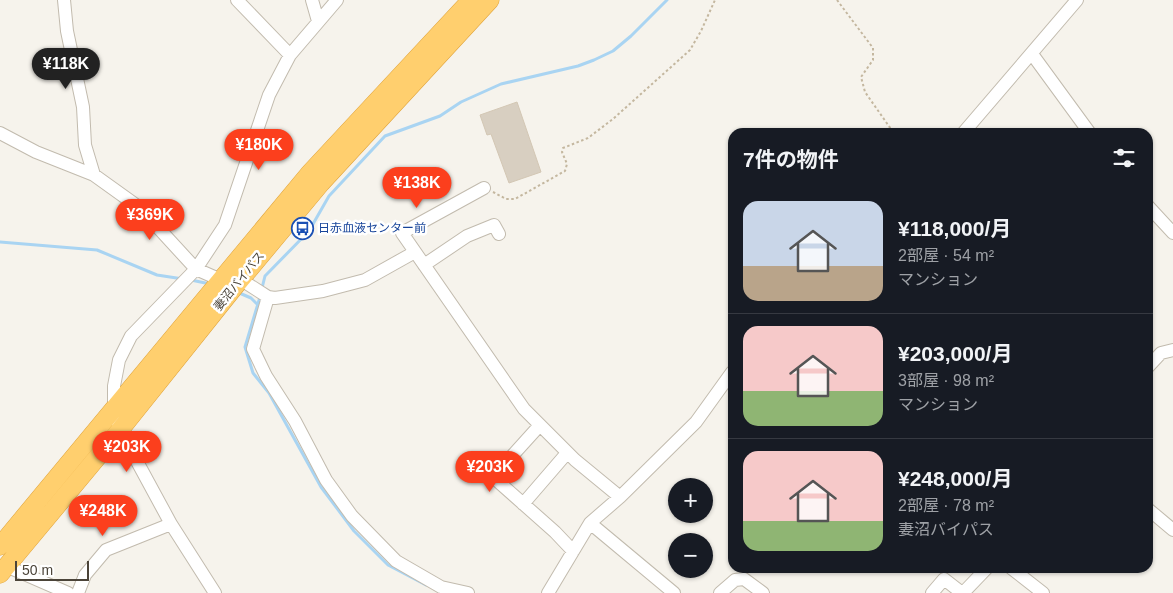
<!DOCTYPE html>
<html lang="ja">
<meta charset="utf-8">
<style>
body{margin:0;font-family:Helvetica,"Noto Sans JP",sans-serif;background:#20242c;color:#f1f3f6;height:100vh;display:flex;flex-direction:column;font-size:19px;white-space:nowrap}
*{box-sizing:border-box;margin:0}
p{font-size:16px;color:#9ea1a6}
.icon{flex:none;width:28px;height:28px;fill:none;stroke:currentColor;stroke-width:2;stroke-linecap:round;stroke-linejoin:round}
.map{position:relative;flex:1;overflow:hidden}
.panel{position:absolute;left:728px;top:128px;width:425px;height:445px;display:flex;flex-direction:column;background:#171b24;border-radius:15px;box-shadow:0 1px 4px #0004}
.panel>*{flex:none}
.tools{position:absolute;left:668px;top:478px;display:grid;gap:10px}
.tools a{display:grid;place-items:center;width:45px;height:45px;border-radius:50%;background:#171b24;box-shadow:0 1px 4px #0004;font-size:25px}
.scale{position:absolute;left:15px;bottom:12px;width:74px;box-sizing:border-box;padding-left:5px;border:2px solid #4b4439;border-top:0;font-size:14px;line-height:18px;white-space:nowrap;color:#4b4439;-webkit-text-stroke:4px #fff;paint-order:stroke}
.price{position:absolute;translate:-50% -42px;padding:0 11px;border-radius:18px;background:#fc3f1d;color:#fff;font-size:16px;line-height:32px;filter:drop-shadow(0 1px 2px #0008)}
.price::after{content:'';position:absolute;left:50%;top:30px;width:15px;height:11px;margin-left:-8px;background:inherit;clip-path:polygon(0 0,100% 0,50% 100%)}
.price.selected{background:#222;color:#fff}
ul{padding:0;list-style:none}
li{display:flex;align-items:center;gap:15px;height:125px;padding:0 15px}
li+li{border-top:1px solid #363941}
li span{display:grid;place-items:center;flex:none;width:140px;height:100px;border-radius:15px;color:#555}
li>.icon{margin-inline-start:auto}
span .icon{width:60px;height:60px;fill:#fffc;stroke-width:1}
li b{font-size:21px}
h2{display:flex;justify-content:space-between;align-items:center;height:60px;padding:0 15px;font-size:21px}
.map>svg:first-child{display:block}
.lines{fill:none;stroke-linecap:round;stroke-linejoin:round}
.stream{stroke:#a9d4f2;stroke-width:3}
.building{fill:#d8cfc1;stroke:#d3c7b4}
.minor-casing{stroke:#c2bbae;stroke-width:14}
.highway-casing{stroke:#e0a43c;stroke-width:19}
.path{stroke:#c4b79f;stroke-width:2;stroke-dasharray:2.5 2.5;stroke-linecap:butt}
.minor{stroke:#fff;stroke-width:12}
.highway{stroke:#ffcf6e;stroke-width:18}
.labels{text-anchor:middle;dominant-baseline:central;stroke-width:5;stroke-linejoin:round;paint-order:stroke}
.transit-label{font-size:12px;fill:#164399;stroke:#fff;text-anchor:start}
.street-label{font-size:12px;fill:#4b4439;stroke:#fff}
</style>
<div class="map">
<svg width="1173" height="593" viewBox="0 0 1173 593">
<rect width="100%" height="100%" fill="#f6f3ec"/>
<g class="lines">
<path class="stream" d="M0 242 97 250 157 275 183 279
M191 280 210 284
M262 288 265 276 309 231 329 196 385 136 440 116 461 102 501 84 578 66 594 60 613 51 631 36 667 0
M237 292 251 298 257 304
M260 297 245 347 253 373 269 393 321 487 354 531 388 565 426 585"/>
</g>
<path class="building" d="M517 102 541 172 509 183 491 134 487 135 480 115Z"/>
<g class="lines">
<defs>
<path id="minor" d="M64 0 67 31 83 107 85 145 94 175
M237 0 290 55
M312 0 318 21
M1032 54 1089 132
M964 132 1077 0
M0 133 36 152 94 175 140 208 196 269 221 280
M484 188 402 233 524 409 575 460 620 497
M1148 206 1173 233
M424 265 467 236 494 225 499 234
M240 279 268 297 275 298 323 291 365 280 415 252
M268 297 253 349 266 376 295 421 326 480 352 516 396 561 441 587 468 593
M1148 367 1161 353 1173 350
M540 425 493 477 555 532 573 551
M523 504 567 453
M1148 509 1173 530
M590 523 674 593
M6 566 68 593
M1011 568 1043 593
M78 593 85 575 106 550 171 524
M215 593 171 524 120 430 114 409V386L119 360 131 336 196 269 225 225 269 95 290 55 337 0
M548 593 590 523 620 497 696 422 732 372
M720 593 735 580 744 579 763 593
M932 593 944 579 962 593
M963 593 987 568"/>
<path id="highway" d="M0 546 309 174 471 0
M0 574 120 430 236 285 321 183 490 0"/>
</defs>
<use href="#minor" class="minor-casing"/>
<use href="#highway" class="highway-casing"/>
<path class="path" d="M837 0 873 48V60L861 77 865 92 893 132
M493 192 506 199H515L565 171 567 164 562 152 563 148 588 138 613 119 690 50 701 31 715 0"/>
<use href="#minor" class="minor"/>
<use href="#highway" class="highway"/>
</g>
<defs>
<symbol id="bus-ring" viewBox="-11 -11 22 22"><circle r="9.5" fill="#fff" stroke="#1a4fb4" stroke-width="1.5"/><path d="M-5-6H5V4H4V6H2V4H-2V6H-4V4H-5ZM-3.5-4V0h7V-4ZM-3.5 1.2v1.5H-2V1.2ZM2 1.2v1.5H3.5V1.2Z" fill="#1a4fb4"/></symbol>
</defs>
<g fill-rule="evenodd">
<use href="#bus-ring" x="290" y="216" width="25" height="25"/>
</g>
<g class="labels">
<g class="transit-label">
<text x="318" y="228">日赤血液センター前</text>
</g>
<g class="street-label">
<text transform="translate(239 281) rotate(-51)">妻沼バイパス</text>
</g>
</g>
</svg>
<div class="tools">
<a>+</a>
<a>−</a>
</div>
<div class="scale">50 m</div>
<b class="price selected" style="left:66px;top:90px">¥118K</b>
<b class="price" style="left:259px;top:171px">¥180K</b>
<b class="price" style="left:417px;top:209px">¥138K</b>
<b class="price" style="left:150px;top:241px">¥369K</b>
<b class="price" style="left:127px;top:473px">¥203K</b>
<b class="price" style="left:490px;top:493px">¥203K</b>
<b class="price" style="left:103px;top:537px">¥248K</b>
<section class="panel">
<h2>7件の物件<svg class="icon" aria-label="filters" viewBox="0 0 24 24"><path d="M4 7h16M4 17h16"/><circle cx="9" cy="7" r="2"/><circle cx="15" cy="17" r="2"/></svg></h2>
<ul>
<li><span style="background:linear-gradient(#c9d6e8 65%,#b9a48a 0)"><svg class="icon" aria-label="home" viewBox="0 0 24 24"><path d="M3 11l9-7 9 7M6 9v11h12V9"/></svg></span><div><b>¥118,000/月</b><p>2部屋 · 54 m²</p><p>マンション</p></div></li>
<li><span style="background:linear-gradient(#f6c9c9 65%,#8fb573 0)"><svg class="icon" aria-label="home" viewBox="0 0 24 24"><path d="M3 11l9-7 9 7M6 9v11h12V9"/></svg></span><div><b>¥203,000/月</b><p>3部屋 · 98 m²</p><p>マンション</p></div></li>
<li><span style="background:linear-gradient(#f6c9c9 70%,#8fb573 0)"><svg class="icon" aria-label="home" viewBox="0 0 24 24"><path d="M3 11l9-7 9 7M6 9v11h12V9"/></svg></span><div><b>¥248,000/月</b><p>2部屋 · 78 m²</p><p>妻沼バイパス</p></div></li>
</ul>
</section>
</div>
